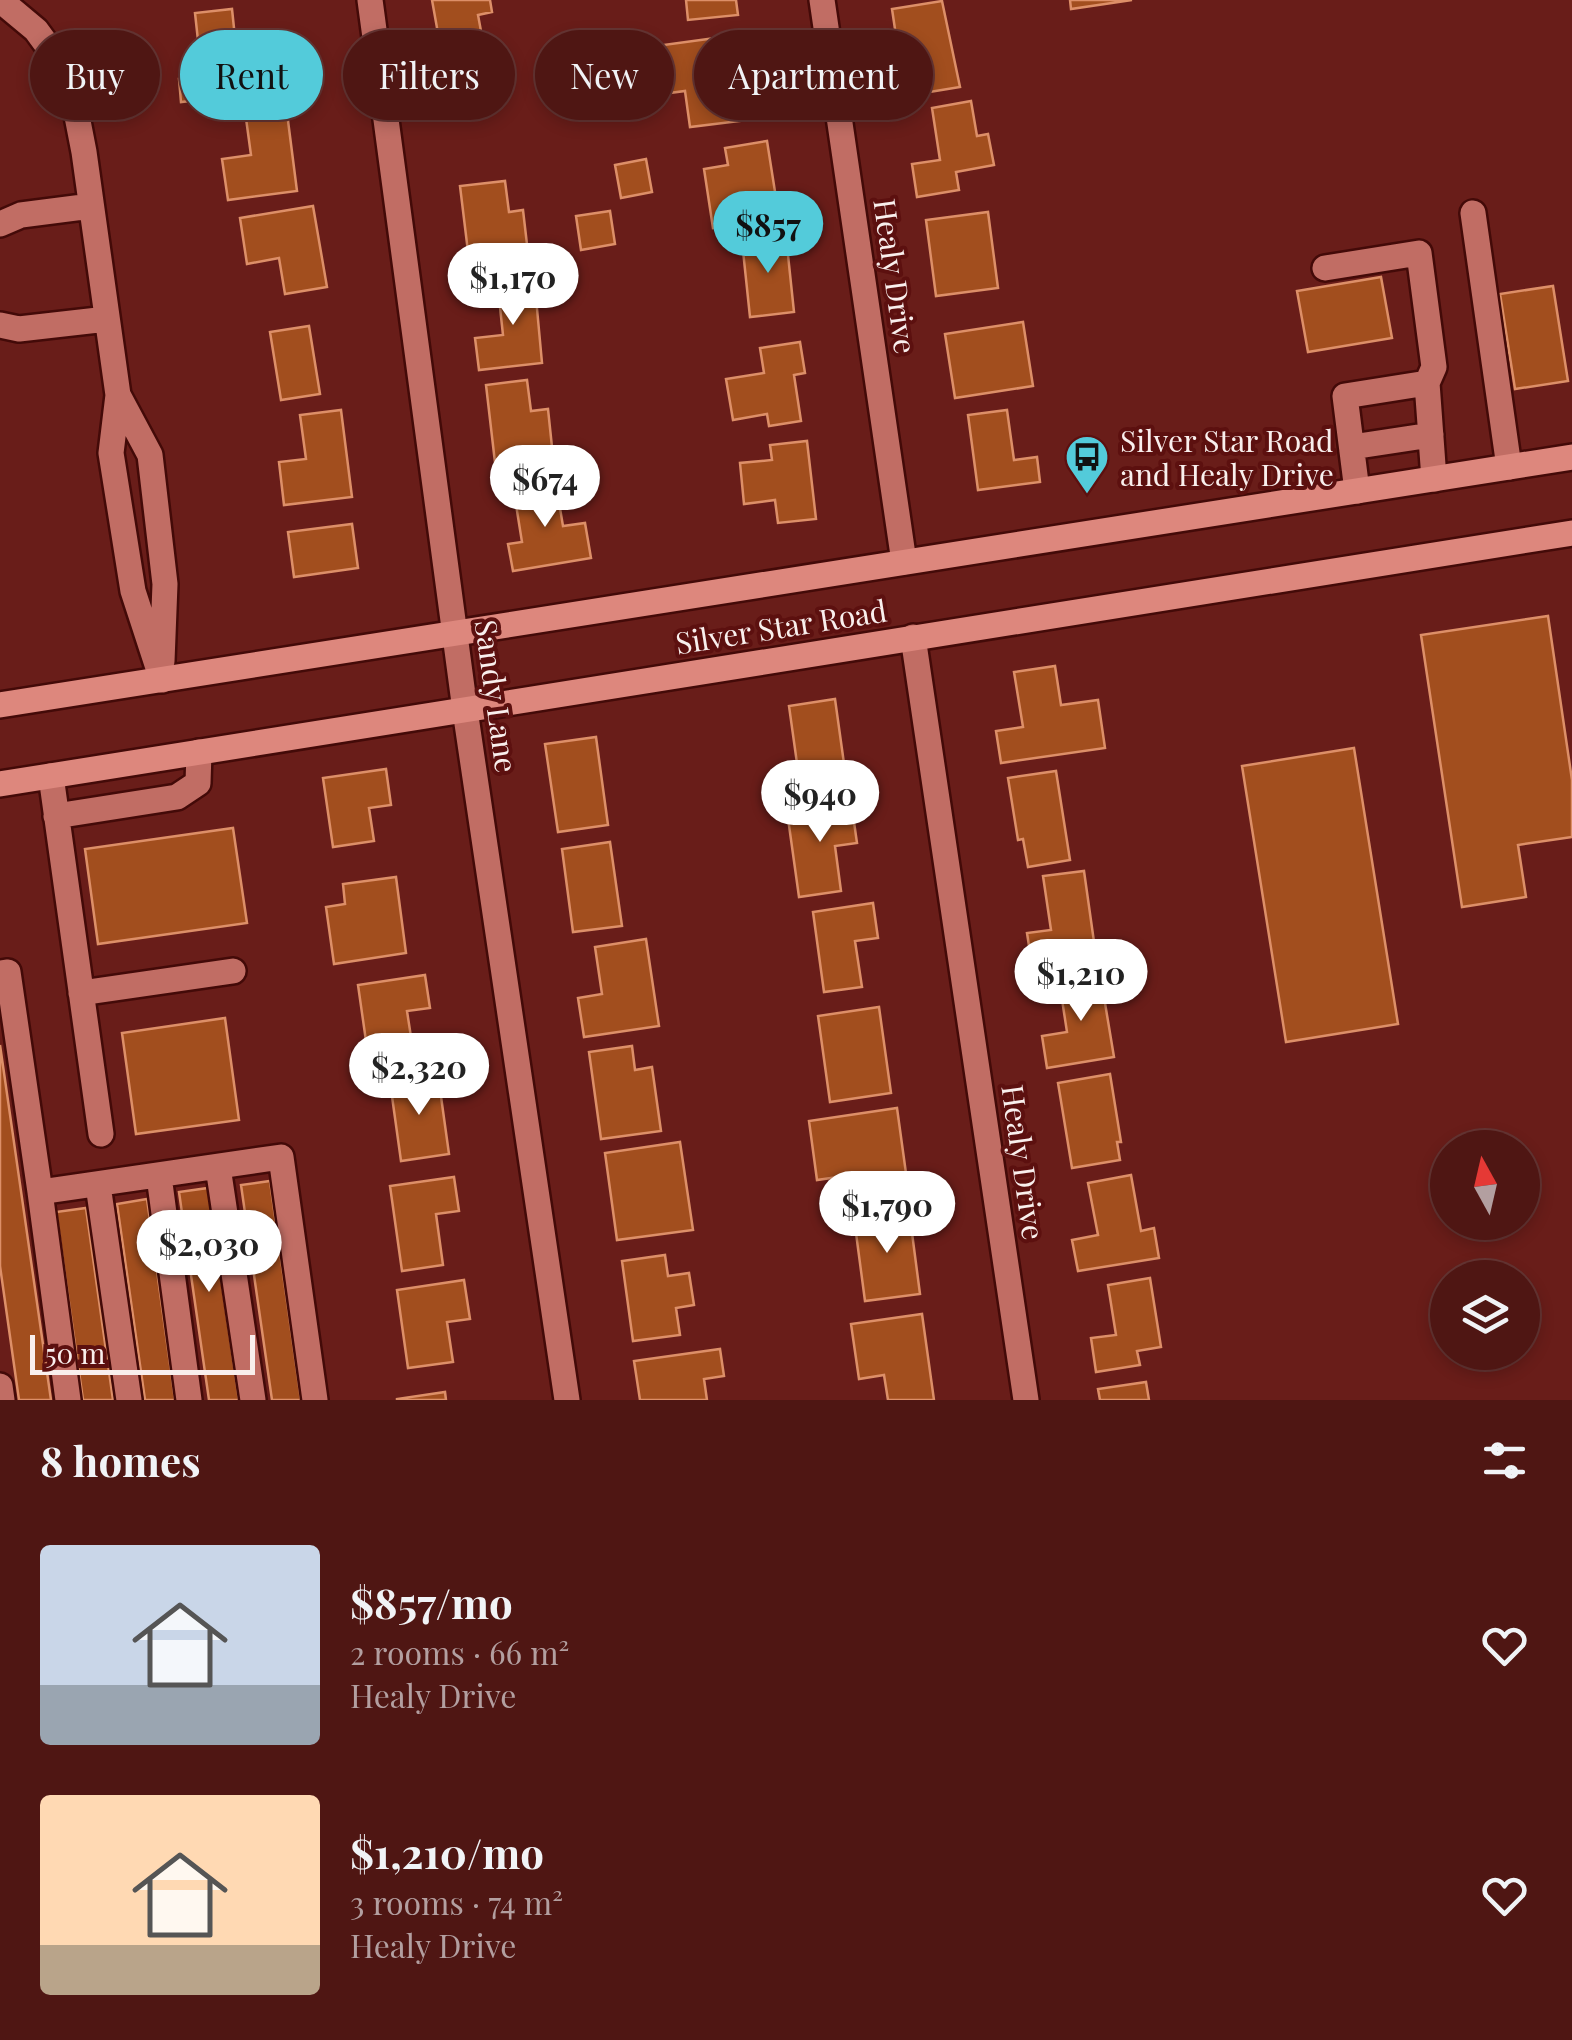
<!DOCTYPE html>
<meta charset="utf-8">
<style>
body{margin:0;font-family:"Playfair Display",serif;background:#592321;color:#f1f3f6;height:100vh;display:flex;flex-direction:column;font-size:38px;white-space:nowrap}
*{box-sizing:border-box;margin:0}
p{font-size:32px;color:#b39fa0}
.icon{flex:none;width:55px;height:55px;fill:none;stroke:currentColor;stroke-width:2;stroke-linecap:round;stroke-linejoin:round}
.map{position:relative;height:1400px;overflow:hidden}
.sheet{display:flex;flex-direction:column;background:#4f1613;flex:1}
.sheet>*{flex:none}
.hud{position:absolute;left:30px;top:30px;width:1000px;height:90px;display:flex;gap:20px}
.needle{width:65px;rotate:352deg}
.buttons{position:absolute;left:1430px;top:1130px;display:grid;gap:20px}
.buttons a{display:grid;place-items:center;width:110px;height:110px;border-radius:50%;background:#4f1613;box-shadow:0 5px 15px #0003,0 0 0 2px #663533;font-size:50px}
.scale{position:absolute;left:30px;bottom:25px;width:225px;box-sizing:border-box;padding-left:10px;border:5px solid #f9efed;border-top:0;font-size:28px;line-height:35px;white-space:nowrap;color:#f9efed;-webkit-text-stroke:8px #5c100f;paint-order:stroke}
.price{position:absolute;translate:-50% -85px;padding:0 22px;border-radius:35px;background:#fff;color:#222;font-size:32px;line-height:65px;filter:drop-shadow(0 2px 5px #0008)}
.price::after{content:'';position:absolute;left:50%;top:60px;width:30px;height:22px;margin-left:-15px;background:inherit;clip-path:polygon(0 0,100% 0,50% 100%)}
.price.selected{background:#53cbda;color:#111}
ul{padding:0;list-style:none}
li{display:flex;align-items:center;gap:30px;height:250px;padding:0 40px}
li span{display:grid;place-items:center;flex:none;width:280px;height:200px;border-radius:10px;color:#555}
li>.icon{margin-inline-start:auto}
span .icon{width:120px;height:120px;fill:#fffc;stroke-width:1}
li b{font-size:42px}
h2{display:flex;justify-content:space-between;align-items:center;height:120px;padding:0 40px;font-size:42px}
.tag{padding:0 35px;border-radius:45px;background:#4f1613;box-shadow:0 5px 15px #0003,0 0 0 2px #663533;font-size:35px;line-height:90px}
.tag.selected{background:#53cbda;color:#111}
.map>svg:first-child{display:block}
.building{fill:#a24e1e;stroke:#dd8f68;stroke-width:2.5}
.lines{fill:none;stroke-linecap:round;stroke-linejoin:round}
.minor-casing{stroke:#430a08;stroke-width:30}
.major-casing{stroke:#430a08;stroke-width:30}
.minor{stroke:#c16d64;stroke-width:25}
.major{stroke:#dd877d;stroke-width:25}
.labels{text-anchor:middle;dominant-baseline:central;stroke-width:8;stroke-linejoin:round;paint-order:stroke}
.street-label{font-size:30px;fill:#f9efed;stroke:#5c100f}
.poi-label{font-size:30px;fill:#f9efed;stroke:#5c100f;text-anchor:start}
</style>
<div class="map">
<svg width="1572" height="1400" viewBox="0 0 1572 1400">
<rect width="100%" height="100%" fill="#691d19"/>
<path class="building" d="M432 0H490L492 12 478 15 481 31 439 39Z
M686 0H736L738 15 688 20Z
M1070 0H1132L1071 9Z
M942 1 960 87 905 96 892 9Z
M232 9 241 95 181 102 179 79 202 77 195 13Z
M745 34 756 119 690 127 685 91 662 94 656 46Z
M971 101 977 136 988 134 994 165 956 172 959 190 917 197 912 164 940 160 932 108Z
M286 105 297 191 228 200 222 159 251 155 245 111Z
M767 141 779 217 713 228 704 169 728 165 725 148Z
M646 159 652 192 621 198 615 165Z
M505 181 509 212 523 210 528 253 469 260 460 186Z
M313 206 327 287 285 294 279 258 247 264 240 218Z
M610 211 615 244 581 250 576 216Z
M988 212 998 288 936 296 926 220Z
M786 236 794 312 750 317 742 241Z
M534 276 542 363 479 370 475 338 503 335 497 279Z
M1381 277 1392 338 1308 352 1297 291Z
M1553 286 1568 381 1515 389 1500 294Z
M1023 322 1033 386 955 398 945 334Z
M309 326 320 394 281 400 270 332Z
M800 342 805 373 794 375 801 421 769 426 767 414 733 420 726 379 764 373 760 348Z
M527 380 531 411 548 409 552 447 536 449 538 466 496 471 486 385Z
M341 410 352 497 284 505 279 462 306 459 300 415Z
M1007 410 1014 460 1037 457 1040 482 978 490 968 415Z
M807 441 816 519 778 523 775 500 744 504 740 463 772 460 770 445Z
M555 479 563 526 585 523 591 558 513 571 508 544 522 542 513 486Z
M352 524 358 568 294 577 288 532Z
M1548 616 1572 780V837L1518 845 1526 897 1462 907 1421 635Z
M1055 666 1061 705 1098 700 1105 748 1001 763 996 731 1023 727 1014 672Z
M835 699 847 785 801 792 789 706Z
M596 737 608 825 558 832 545 744Z
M1354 748 1398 1024 1286 1042 1242 766Z
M386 769 391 805 369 808 374 841 333 847 323 778Z
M1056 771 1070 860 1028 867 1023 839 1018 840 1008 778Z
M851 801 857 843 835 846 841 891 799 897 787 811Z
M233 828 247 923 98 944 85 849Z
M610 842 622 926 573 932 562 849Z
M1084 871 1096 956 1032 965 1027 933 1051 930 1043 876Z
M396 877 406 953 334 964 326 907 345 904 343 884Z
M873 903 878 938 855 941 862 987 824 992 813 912Z
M646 939 659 1026 584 1037 578 998 602 994 595 947Z
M1100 973 1114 1057 1047 1068 1042 1036 1067 1032 1059 980Z
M425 975 430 1008 407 1011 415 1063 370 1069 358 985Z
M879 1007 891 1093 830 1102 818 1016Z
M225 1018 239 1120 136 1134 122 1033Z
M0 1045 51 1400H19L0 1266Z
M632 1046 635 1070 652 1067 661 1131 601 1139 589 1052Z
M1110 1074 1121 1142H1117L1120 1160 1072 1168 1058 1083Z
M438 1075 449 1154 401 1161 390 1082Z
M897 1108 909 1195 863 1202 859 1174 817 1180 809 1121Z
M680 1142 693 1230 617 1240 605 1153Z
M1131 1175 1141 1231 1154 1228 1159 1258 1078 1271 1072 1240 1098 1235 1088 1183Z
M454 1177 459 1211 436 1214 443 1265 402 1271 390 1186Z
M270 1181 301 1400H272L241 1185Z
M208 1188 239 1400H209L179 1192Z
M147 1199 175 1400H145L117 1204Z
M86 1208 113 1400H83L56 1212Z
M909 1210 920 1294 865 1301 854 1218Z
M665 1255 668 1276 689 1273 694 1305 676 1308 680 1335 633 1341 622 1261Z
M1150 1278 1161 1347 1137 1351 1140 1365 1096 1372 1091 1338 1116 1335 1108 1285Z
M464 1280 470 1319 447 1322 453 1362 408 1368 397 1290Z
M922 1314 934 1400H888L884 1375 859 1379 851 1324Z
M720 1349 724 1376 704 1379 707 1400H640L634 1361Z
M1146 1382 1149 1400H1100L1098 1389Z
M445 1392 446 1400H397V1399Z"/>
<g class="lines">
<defs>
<path id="minor" d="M0 0 36 30 69 75 84 152 118 395 111 453 133 591 162 680
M370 0 465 710 567 1400
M822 0 904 562
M1473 213 1509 467
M0 224 21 215 91 206
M1325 268 1419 253 1434 367 1427 383 1434 479
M0 325 19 329 107 319
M118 395 150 455 165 584 162 661
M1352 447 1431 435
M1357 491 1345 396 1427 383
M913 637 1026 1400
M51 776 101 1134
M56 816 177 797 198 783 199 752
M0 973 8 972 40 1192 281 1157 315 1400
M81 993 233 971
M218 1167 253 1400
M159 1176 189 1400
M98 1185 129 1400
M40 1192 68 1400
M0 1386 2 1400"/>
<path id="major" d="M0 705 1572 457
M0 784 1572 533"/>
</defs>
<use href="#minor" class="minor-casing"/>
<use href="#major" class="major-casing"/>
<use href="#minor" class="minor"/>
<use href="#major" class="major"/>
</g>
<defs>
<symbol id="bus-pin" viewBox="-11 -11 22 30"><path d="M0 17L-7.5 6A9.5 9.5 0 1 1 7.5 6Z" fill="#53cbda" stroke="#5c100f"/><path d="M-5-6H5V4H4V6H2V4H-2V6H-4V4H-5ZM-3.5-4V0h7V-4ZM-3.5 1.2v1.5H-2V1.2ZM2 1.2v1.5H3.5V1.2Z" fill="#111"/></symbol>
</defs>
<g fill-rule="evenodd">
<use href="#bus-pin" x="1062" y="432" width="50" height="68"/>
</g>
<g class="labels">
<g class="street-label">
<text transform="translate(896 276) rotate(82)">Healy Drive</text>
<text transform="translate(781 626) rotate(-9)">Silver Star Road</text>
<text transform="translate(497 696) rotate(82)">Sandy Lane</text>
<text transform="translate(1024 1162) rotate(82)">Healy Drive</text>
</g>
<g class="poi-label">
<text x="1120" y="440">Silver Star Road<tspan x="1120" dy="34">and Healy Drive</tspan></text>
</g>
</g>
</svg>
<div class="buttons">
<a><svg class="needle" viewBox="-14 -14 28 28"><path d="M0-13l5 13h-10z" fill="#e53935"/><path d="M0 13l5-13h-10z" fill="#b39fa0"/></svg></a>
<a><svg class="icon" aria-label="layers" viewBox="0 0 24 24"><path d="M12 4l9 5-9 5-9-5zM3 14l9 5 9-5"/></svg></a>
</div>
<div class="scale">50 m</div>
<b class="price selected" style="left:768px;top:276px">$857</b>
<b class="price" style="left:513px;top:328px">$1,170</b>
<b class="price" style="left:545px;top:530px">$674</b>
<b class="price" style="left:820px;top:845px">$940</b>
<b class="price" style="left:1081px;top:1024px">$1,210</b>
<b class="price" style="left:419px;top:1118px">$2,320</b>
<b class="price" style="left:887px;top:1256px">$1,790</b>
<b class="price" style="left:209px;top:1295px">$2,030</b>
<div class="hud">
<a class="tag">Buy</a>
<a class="tag selected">Rent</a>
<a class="tag">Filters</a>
<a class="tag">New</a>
<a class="tag">Apartment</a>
</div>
</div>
<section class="sheet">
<h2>8 homes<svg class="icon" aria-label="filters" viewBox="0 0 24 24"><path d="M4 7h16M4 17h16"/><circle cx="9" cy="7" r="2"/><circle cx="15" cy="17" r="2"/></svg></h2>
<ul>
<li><span style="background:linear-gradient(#c9d6e8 70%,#9aa5b1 0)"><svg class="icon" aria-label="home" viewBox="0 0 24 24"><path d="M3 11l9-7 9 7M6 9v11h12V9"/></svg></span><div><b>$857/mo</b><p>2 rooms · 66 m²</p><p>Healy Drive</p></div><svg class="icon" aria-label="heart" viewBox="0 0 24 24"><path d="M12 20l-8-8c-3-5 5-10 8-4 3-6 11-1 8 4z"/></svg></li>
<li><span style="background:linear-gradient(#ffd9b3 75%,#b9a48a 0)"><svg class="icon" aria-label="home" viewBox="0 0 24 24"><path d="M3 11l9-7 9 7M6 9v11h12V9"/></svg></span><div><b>$1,210/mo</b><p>3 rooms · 74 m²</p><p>Healy Drive</p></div><svg class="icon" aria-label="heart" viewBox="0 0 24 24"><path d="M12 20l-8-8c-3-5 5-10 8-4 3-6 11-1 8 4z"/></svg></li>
</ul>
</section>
